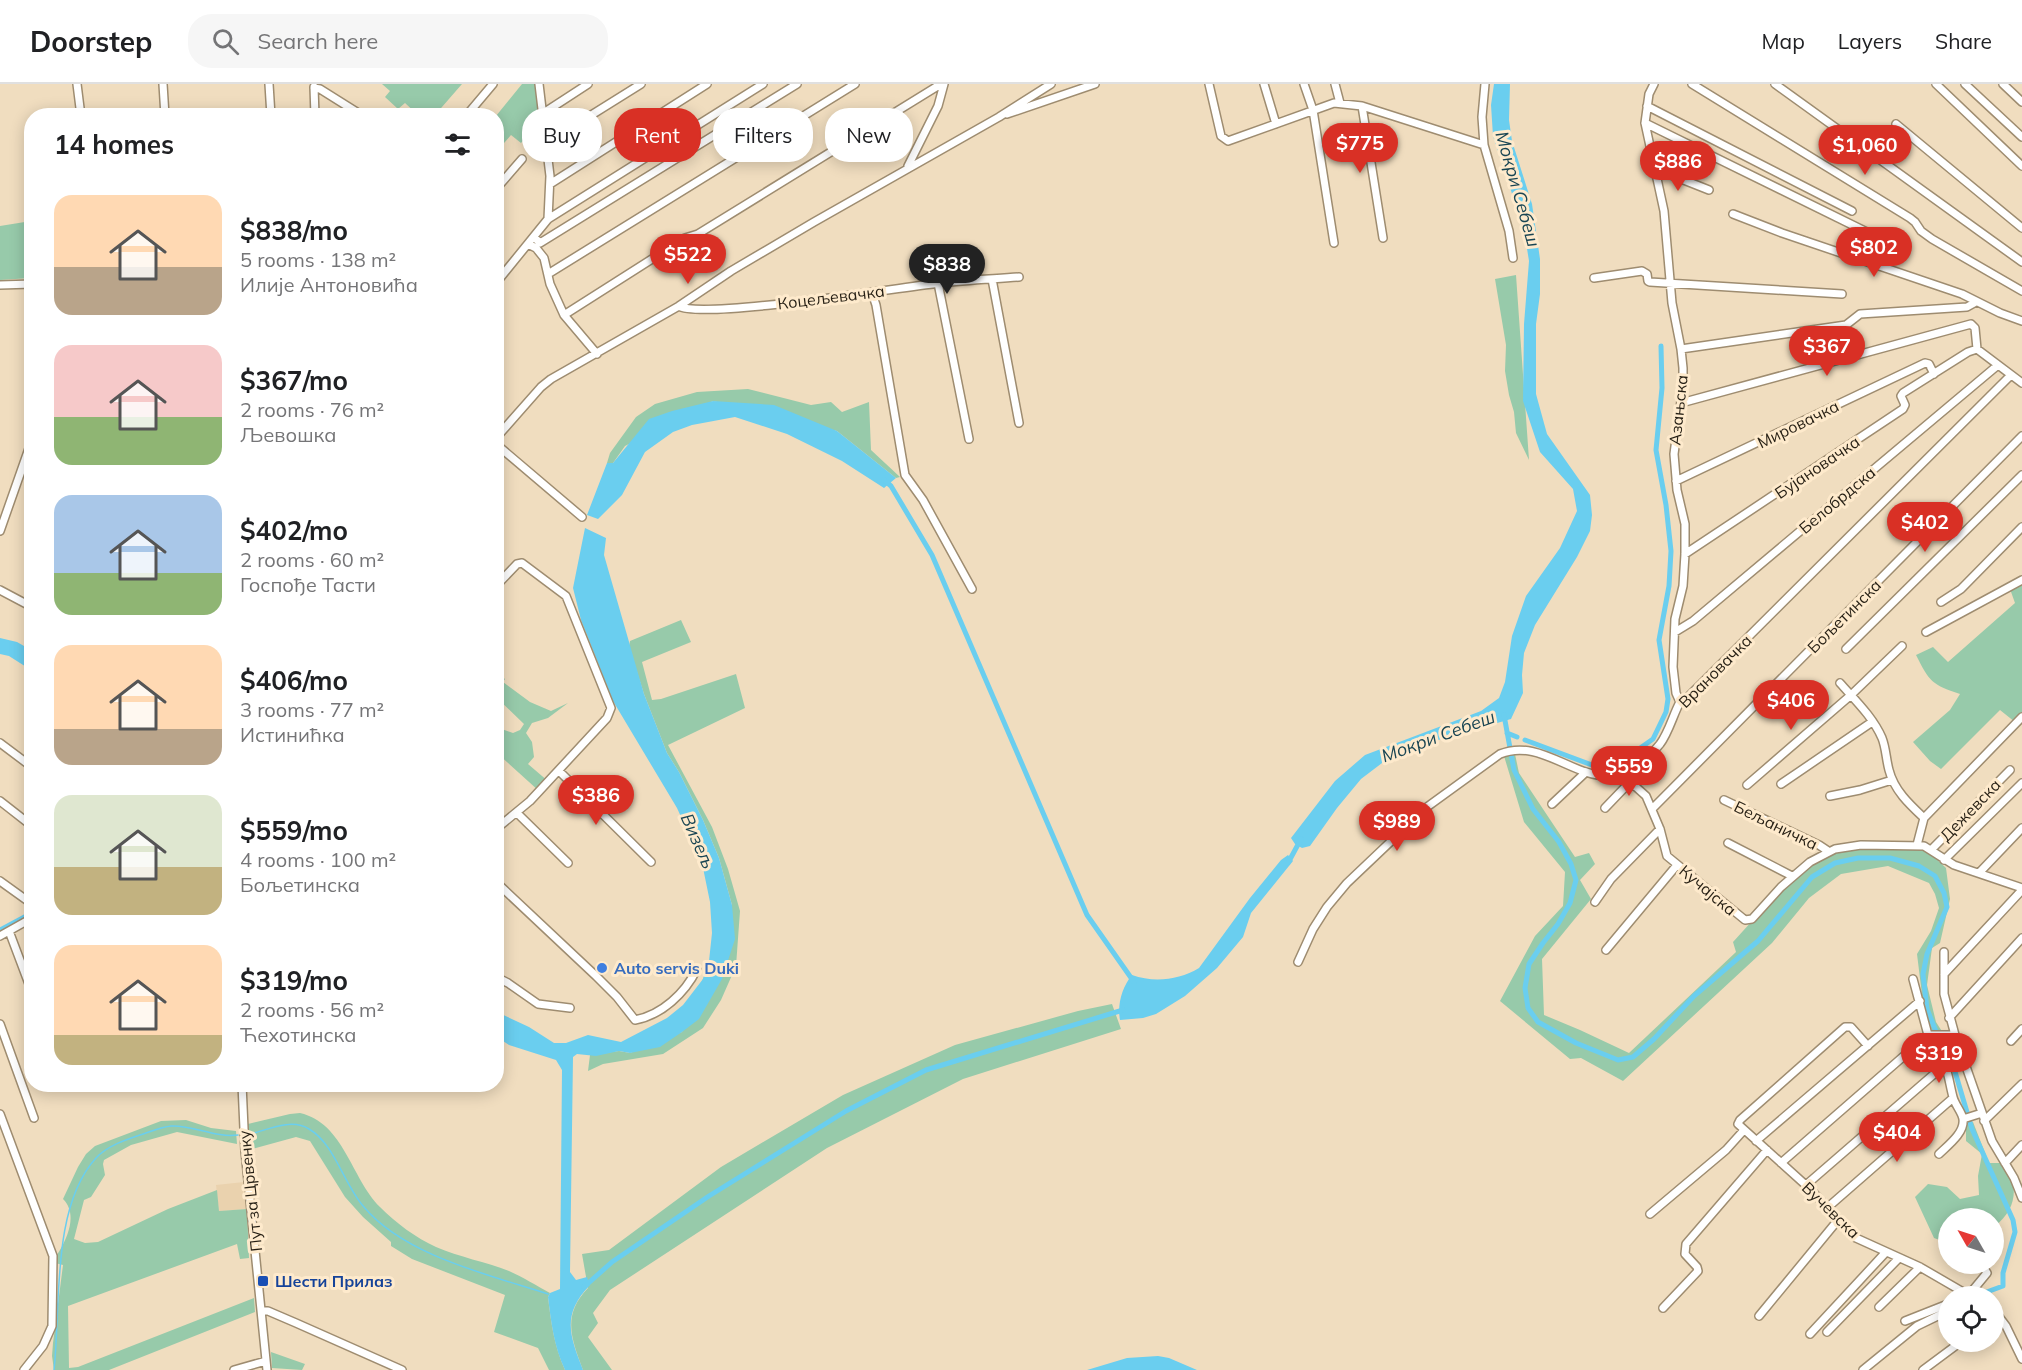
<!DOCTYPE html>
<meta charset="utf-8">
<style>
body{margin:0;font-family:Mulish,sans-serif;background:#f6f6f6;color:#202124;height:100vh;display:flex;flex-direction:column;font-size:22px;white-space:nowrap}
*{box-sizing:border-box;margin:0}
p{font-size:20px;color:#757577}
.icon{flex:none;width:33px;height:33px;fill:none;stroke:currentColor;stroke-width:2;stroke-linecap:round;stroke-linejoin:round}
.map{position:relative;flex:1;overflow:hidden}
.details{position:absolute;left:24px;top:24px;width:480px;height:984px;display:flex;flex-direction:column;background:#fff;border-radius:24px;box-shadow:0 3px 15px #0003}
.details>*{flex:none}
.top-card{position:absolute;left:522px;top:24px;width:570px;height:54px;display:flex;gap:12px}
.needle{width:39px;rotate:309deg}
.controls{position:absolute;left:1938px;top:1124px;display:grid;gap:12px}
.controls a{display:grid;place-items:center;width:66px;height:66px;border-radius:50%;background:#fff;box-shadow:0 3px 15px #0003;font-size:30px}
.price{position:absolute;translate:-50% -51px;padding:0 14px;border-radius:21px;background:#d93025;color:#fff;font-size:20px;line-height:39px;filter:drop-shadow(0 2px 3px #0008)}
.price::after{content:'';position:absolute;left:50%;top:36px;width:18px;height:14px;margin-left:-9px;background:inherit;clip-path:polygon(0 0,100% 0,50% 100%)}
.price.active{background:#222;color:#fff}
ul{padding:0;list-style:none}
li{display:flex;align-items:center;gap:18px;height:150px;padding:0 30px}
li span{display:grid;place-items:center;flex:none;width:168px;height:120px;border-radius:18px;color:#555}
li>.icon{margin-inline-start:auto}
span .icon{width:72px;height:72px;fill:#fffc;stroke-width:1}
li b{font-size:26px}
h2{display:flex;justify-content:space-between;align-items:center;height:72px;padding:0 30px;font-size:26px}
.tag{padding:0 21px;border-radius:24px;background:#fff;box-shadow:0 3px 15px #0003;font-size:21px;line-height:54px}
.tag.active{background:#d93025;color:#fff}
header{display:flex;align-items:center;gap:36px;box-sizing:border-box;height:84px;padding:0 30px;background:#fff;border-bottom:2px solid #e0e0e0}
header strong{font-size:28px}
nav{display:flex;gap:33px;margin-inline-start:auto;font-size:21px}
.search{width:420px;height:54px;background:#f6f6f6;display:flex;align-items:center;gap:15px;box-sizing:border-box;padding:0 21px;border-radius:24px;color:#757577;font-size:22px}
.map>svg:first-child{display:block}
.built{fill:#ead2ae}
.green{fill:#97caaa}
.water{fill:#6aceef}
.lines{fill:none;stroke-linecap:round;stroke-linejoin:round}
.stream{stroke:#6aceef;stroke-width:1.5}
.canal{stroke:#6aceef;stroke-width:5}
.minor-casing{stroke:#9e8c70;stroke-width:10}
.minor{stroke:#fff;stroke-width:7}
.shop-dot{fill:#3f7fe0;stroke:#feeacc;stroke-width:2}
.transit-dot{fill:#1a4fb4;stroke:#feeacc;stroke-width:2}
.labels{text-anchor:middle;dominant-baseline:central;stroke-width:6;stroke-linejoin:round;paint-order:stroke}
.street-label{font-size:16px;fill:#251e13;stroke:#feeacc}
.shop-label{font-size:16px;font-weight:bold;fill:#366cbe;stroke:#feeacc;text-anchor:start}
.transit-label{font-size:16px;font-weight:bold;fill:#164399;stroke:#feeacc;text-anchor:start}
.water-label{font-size:18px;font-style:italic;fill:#194553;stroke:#feeacc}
</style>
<header>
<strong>Doorstep</strong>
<div class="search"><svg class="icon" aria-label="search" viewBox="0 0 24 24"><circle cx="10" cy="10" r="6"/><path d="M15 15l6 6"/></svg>Search here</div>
<nav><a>Map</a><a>Layers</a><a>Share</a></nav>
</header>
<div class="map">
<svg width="2022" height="1286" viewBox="0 0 2022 1286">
<rect width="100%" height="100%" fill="#f0ddbf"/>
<path class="built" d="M244 1098 247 1125 219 1127 216 1101Z"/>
<path class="green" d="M382 0H462L435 31 419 32 405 19 398 25 385 13 390 7Z
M522 0H536L543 59 530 48 521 59 511 51 497 67 496 32Z
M31 137V194L0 196V142Z
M1516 191 1529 376 1516 349 1514 328 1509 311 1505 287 1506 261 1495 195Z
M748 305 811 321 831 318 842 328 869 318 871 366 900 393 896 394 837 347 713 317 625 362 613 379H607L610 369 636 333 655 320 697 308Z
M2022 499V631L2015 638 2000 626 1941 685 1930 677 1913 658 1950 626 1960 610C1932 601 1929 597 1916 571L1933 563 1948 578 2015 519 2010 505Z
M681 536 691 558 642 578 652 616 661 615 736 590 745 624 668 661 712 743 728 785 740 827 736 882 721 916 703 944 663 970 603 980 588 987 590 971 619 967 630 969 682 948 732 821 719 774 703 736 679 688 667 669 644 610 629 563 630 557Z
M497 589 505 595 503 598 530 618 551 627 568 619 548 634 532 639 526 649 532 658 534 673 528 680 549 698 539 707 497 669 496 643 513 649 520 646 524 640 497 614Z
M1515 670 1519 689 1575 773 1589 769 1595 780 1580 796 1591 815 1542 875 1544 931 1580 946 1629 969 1736 868 1733 858 1772 815 1805 785 1830 769 1862 762 1893 761 1929 768 1946 784 1950 815 1940 859 1932 864 1927 901 1936 938 1957 971 1942 978 1923 919 1917 870 1931 847 1939 824 1935 810 1929 799 1888 782 1841 790 1809 814 1772 859 1623 997 1581 974 1570 975 1500 917 1535 852 1563 822 1565 788 1524 738 1504 672Z
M1112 920 1121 945 963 995 827 1064 610 1206 593 1229 598 1239 588 1253 612 1286H583C571 1254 562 1231 588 1204L582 1170 609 1166 721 1083 843 1011 955 961 1078 927Z
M300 1029C344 1039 351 1094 380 1123 396 1139 416 1154 436 1163 459 1173 486 1178 509 1187 523 1193 537 1202 550 1209L548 1213C551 1238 554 1262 565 1286H549L538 1264 494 1248 505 1211 412 1175 391 1162V1158L363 1133 345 1113 310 1057 296 1053 252 1065 248 1040 290 1030Z
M186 1036 211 1044 236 1047 237 1060 177 1048 131 1061 104 1076 103 1080 105 1091 91 1113 84 1116 74 1155 85 1159 98 1158 168 1125 217 1106 219 1127 247 1125 249 1174 240 1175 237 1160 68 1222 69 1284 78 1283 254 1214 255 1228 109 1286H54L52 1272 53 1259 63 1181 55 1179C55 1172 57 1171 60 1166 69 1150 77 1129 63 1115L78 1083 86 1070 95 1062 161 1037Z
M1973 1038 1989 1079H2005C2019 1103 2017 1125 1994 1143V1134H1948V1159L1934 1154 1915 1113 1928 1100 1947 1103 1960 1115 1979 1111 1978 1092 1982 1070 1966 1057V1039Z
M271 1268 305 1280 302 1286 272 1284Z"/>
<path class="water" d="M1494 0H1510L1509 36 1512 57 1532 120 1540 175V210L1536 240V310L1547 350 1590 411 1592 431 1590 447 1577 473 1535 541 1524 569 1522 591 1523 609 1511 635 1428 659 1386 676 1361 695 1337 724 1310 762 1302 764 1295 760 1291 754 1335 697 1365 671 1481 627 1499 614 1505 598 1512 552 1526 512 1560 464 1577 427 1573 405 1540 368 1523 317 1524 240 1529 177 1524 146 1493 52 1491 21Z
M713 317 774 321 837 347 896 394 884 404 842 377 787 350 735 333 692 341 673 348 645 368 622 411 598 435 587 431 607 379H613L649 335 672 327Z
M585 444 606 454 604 471 644 610 667 669 679 688 703 736 719 774 732 821 735 855 722 895 699 935 682 948 660 963 630 969 619 967 596 972 577 970 573 973 570 1188 576 1196 587 1193 590 1201C561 1231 570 1252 583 1286H565C554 1263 551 1238 548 1213L550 1209 560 1205 562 986 556 976 509 961 497 953V928L529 943 554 959H566L588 951 621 958 667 934 683 921 703 895 709 877 712 849 710 818 702 779 677 724 613 617 581 536 573 504Z
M0 554 17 558 31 566V586L9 572 0 570Z
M1288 771 1293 777 1251 829 1243 853 1217 884 1185 912 1156 930 1143 934 1120 936C1117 921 1122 903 1132 891 1154 899 1179 896 1199 884L1250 814 1281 776Z
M1158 1272 1169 1274 1197 1286H1087L1127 1274Z"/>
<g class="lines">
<path class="stream" d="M251 1050C269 1045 292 1034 309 1045 335 1060 344 1101 364 1123 405 1172 490 1191 548 1210
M54 1286C61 1223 51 1123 96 1074 107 1062 125 1056 140 1051 150 1048 161 1043 171 1042 194 1041 215 1054 238 1051"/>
<path class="canal" d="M884 396 891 402 932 471 1087 831 1134 898
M1504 631 1514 686 1533 725 1559 758 1571 780 1576 796 1570 819 1558 840 1543 859 1529 880 1525 904 1528 924 1538 938 1576 959 1618 976 1633 973 1654 955 1694 912 1758 857 1812 793 1835 779 1858 774H1890L1919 782 1935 792 1944 809 1947 823 1927 870 1923 890 1927 925 1939 955 1949 973
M1507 649 1517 653
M1525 656 1592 681H1609L1629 672 1653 655 1666 628 1668 615 1659 556 1669 502 1671 467 1666 421 1656 366 1662 304 1661 262
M1288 779 1301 755
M0 846 32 829
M1953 981 1972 1045 2013 1136 2015 1148 2003 1189V1202L1984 1209
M584 1203 612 1178 709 1112 846 1027 926 986 1123 926"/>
<defs>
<path id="minor" d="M77 0 81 32
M163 0 165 32
M269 0 271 32
M539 0 550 92 548 135
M1209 0 1221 52 1228 57 1334 19 1362 22 1484 61
M1264 0 1276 40
M1304 0 1313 26 1334 159
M1335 0 1340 19
M1485 0 1482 33 1484 61 1509 147 1513 174
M1654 0 1649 10 1645 39 1664 127 1672 219 1681 265 1683 284V302L1674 370 1677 406 1685 440V470L1683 502 1675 535 1673 583 1676 609 1680 618
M1692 0 1910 134 1915 138 1921 147 1932 155 2022 207
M1775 0 2022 178
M1936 0 2022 82
M1965 0 2022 53
M2003 0 2022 18
M314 3 315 32
M314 4 320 5 363 32
M1362 22 1383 154
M1647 22 1852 127
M542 30 588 0
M1007 30 1095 0
M466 32 493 0
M1645 39 1883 156 1886 160 1877 182
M1896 40 2022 144
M545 60 641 0
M908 82 938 22 944 0
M1656 85 1709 106
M550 100 707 0
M496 105 522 75
M1733 130 1782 149 1962 210 2000 229 2022 237
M534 153 540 159 797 0
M528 160 536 164 544 174 550 200 564 231 597 270
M548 190 855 0
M1594 194 1642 187 1647 190 1648 197 1650 198 1842 210
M992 195 1019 339
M496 199 548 135 763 0
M938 199 969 355
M0 201 32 200
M872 209 876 221 905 391 923 416 972 505
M679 222C700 236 903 203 940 199 966 196 992 195 1019 193
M564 231 685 154 698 150 941 0
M1681 265 1846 241 1860 230 1967 223 1976 218
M1681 319 1971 240 1975 244 1977 265 2022 299
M496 354 541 303 551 295 679 222 731 187 814 138 999 33 1051 0
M496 360 582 433
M1676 397 1925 279 1929 280 1934 290
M0 447 32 356
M1685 470 1903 325 1905 321 1901 312 1903 309 1968 268 1977 265
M496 502 517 480 522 479 566 512 611 624 607 634 530 717 496 745
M0 506 32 523
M1941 518 1961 505 2022 443
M1675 548 1693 537 1998 281
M1926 548 2022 496
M1846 565 2022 391
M1840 599C1855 616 1873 633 1882 654 1886 664 1886 675 1889 686 1894 706 1909 720 1924 734L1917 761
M0 659 32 683
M559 687 651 778
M1614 692 1636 703 1646 712 1660 745 1667 772 1745 836 1752 835 1781 803 1810 778 1835 765 1861 761 1924 762 1954 781 2022 804
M1781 700 1872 638
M1747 701 1851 611 1902 562
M1830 712 1860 706 1892 696
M1724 716 1819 761 1828 767
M0 717 32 742
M1552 720 1586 688
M1605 724 1629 699
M1652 725 2022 352
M517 729 568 779
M1924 734 2022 633
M1728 759 1792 792
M1931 766 2010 686
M1944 776 2022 699
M1979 789 2022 744
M0 797 32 820
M496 798 596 892 617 913 635 936C662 931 685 909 697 885
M1595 818 1611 795 1660 745
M9 847 32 908
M0 852 32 834
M1606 866 1677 781
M1944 868V910L1955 951 1992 1057 2014 1094 2022 1114
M1298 878 1313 845 1327 823 1347 799 1427 723 1500 670C1556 647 1599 737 1660 660 1669 648 1673 631 1680 618L1687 614 2011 291
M1944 890 2022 806
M496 893 508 899 538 920 570 924
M1913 895 1928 951
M1949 934 2022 854
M0 940 34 1034
M1928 951H1955
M2011 957 2022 945
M1868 962 1851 943H1845L1740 1036 1738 1040 1809 1104 1856 1154 1920 1183 1970 1212
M242 1000 245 1067 267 1286
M0 1030 53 1172 52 1242 43 1262 24 1286
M1963 1035 1982 1029
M1984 1037 2022 1000
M1756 1057 1920 917
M1939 1070C1947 1062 1965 1049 1963 1035 1962 1028 1955 1021 1953 1013 1950 1002 1949 992 1945 981
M1781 1079 1928 951
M2005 1079 2022 1061
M1806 1101 1941 984 1962 973
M1827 1124 1953 1014
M1650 1130 1726 1066 1744 1046
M1968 1212 1987 1189 1981 1179
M1879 1223 1920 1183
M1663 1224 1698 1187 1697 1183 1685 1170 1686 1160 1767 1066
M1994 1226 2006 1242 2022 1275
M262 1227H268L296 1239 402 1286
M1759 1232 1838 1136
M1905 1237 1948 1220
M1827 1248 1899 1174
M1810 1250 1886 1168
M234 1286 266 1277
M1863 1286 1917 1242 1948 1227
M1923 1286 1962 1257"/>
</defs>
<use href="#minor" class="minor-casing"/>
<use href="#minor" class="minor"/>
</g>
<circle class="shop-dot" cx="602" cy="884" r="6"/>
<rect class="transit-dot" x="257" y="1191" width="12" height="12" rx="3"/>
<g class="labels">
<g class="street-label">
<text transform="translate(831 213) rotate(-7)">Коцељевачка</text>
<text transform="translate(1678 326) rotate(-84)">Азањска</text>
<text transform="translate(1798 340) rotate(-26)">Мировачка</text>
<text transform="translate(1817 383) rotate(-34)">Бујановачка</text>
<text transform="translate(1837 416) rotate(-40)">Белобрдска</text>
<text transform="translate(1844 532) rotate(-45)">Бољетинска</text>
<text transform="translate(1715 587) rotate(-45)">Врановачка</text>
<text transform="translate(1970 726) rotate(-46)">Дежевска</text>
<text transform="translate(1776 741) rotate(26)">Бељаничка</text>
<text transform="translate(1708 806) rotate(40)">Кучајска</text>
<text transform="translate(250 1107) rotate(-96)">Пут за Црвенку</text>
<text transform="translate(1831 1126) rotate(44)">Вучевска</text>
</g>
<g class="shop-label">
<text x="614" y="884">Auto servis Duki</text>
</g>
<g class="transit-label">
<text x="275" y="1197">Шести Прилаз</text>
</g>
<g class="water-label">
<text transform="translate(1518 105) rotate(74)">Мокри Себеш</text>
<text transform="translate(1438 652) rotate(-20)">Мокри Себеш</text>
<text transform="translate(698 757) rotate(66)">Визељ</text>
</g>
</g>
</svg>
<div class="controls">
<a><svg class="needle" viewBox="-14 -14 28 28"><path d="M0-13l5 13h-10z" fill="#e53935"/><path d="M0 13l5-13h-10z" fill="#757577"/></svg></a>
<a><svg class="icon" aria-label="locate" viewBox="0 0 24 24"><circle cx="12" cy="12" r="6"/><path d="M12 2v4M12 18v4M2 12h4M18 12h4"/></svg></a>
</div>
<b class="price" style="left:1360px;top:90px">$775</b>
<b class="price" style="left:1865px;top:92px">$1,060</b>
<b class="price" style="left:1678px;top:108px">$886</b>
<b class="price" style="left:1874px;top:194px">$802</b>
<b class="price" style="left:688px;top:201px">$522</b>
<b class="price active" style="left:947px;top:211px">$838</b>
<b class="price" style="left:1827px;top:293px">$367</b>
<b class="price" style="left:1925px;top:469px">$402</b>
<b class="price" style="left:1791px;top:647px">$406</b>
<b class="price" style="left:1629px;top:713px">$559</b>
<b class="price" style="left:596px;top:742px">$386</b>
<b class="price" style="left:1397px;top:768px">$989</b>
<b class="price" style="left:1939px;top:1000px">$319</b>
<b class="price" style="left:1897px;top:1079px">$404</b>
<div class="top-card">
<a class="tag">Buy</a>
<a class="tag active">Rent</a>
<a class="tag">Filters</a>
<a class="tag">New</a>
</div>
<section class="details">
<h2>14 homes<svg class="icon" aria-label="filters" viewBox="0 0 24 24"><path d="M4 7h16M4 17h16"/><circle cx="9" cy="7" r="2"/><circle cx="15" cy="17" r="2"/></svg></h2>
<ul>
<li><span style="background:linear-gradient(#ffd9b3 60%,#b9a48a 0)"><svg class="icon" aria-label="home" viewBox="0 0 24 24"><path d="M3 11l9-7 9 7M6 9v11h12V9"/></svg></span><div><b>$838/mo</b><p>5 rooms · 138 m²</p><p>Илије Антоновића</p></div></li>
<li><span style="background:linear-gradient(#f6c9c9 60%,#8fb573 0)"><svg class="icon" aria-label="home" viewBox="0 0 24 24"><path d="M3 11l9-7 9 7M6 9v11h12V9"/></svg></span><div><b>$367/mo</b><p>2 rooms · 76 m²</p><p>Љевошка</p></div></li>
<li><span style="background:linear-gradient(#a9c7e8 65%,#8fb573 0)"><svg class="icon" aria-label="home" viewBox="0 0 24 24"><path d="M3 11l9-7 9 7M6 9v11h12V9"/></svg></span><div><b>$402/mo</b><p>2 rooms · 60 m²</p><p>Госпође Тасти</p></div></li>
<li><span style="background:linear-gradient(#ffd9b3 70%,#b9a48a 0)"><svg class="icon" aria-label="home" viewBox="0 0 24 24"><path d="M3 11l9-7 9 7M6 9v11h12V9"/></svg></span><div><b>$406/mo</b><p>3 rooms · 77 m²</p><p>Истинићка</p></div></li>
<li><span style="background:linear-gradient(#dfe7d0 60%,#c2b280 0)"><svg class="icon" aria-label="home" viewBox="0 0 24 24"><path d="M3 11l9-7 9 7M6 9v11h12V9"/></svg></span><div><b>$559/mo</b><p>4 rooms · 100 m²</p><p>Бољетинска</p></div></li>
<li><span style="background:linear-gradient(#ffd9b3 75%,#c2b280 0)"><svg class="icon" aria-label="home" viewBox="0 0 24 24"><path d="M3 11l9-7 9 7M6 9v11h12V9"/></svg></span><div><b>$319/mo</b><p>2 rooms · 56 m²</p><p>Ћехотинска</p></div></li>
</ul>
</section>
</div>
